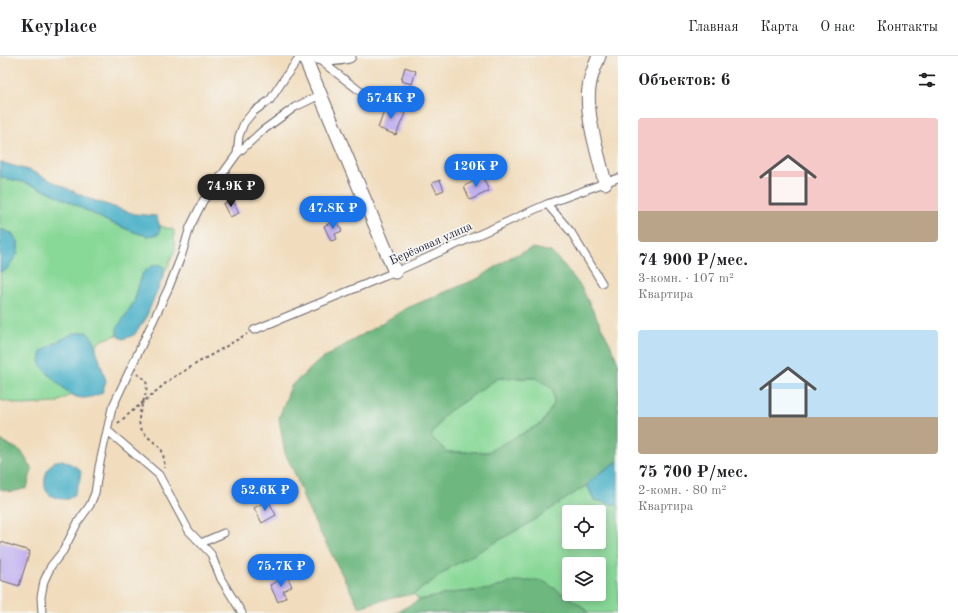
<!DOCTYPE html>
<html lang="ru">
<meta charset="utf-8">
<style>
body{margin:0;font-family:"Old Standard TT",serif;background:#f6f6f6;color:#202124;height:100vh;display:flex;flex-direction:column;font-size:15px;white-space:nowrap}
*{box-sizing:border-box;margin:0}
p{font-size:13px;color:#757577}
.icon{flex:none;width:22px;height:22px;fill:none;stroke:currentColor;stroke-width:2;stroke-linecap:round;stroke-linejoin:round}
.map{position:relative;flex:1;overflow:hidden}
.sheet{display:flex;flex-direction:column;background:#fff;width:340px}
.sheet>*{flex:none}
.fabs{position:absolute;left:562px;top:449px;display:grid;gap:8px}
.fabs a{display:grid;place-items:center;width:44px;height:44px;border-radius:4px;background:#fff;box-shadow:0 2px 10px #0003;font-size:20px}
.price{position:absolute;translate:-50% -34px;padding:0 9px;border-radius:14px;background:#1a73e8;color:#fff;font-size:13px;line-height:26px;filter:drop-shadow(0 1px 2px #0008)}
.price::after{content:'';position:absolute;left:50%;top:24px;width:12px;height:9px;margin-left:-6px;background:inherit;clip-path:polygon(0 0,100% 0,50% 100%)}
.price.current{background:#222;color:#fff}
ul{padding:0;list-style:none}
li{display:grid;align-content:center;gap:8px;height:212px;padding:0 20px}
li span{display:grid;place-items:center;height:124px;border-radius:4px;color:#555}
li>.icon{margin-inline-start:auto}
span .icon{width:72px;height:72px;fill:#fffc;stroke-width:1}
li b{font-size:17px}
h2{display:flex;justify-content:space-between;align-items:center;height:48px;padding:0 20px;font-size:17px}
header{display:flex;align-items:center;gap:24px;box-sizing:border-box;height:56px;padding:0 20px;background:#fff;border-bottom:1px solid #e0e0e0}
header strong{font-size:19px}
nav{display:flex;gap:22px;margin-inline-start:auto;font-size:14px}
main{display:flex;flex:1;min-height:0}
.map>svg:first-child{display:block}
.green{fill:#88d897;stroke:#557d69;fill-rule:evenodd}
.forest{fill:#6eb880;stroke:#486d5e;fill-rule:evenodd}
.water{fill:#48b0c7;stroke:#356981}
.building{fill:#c1b0f0}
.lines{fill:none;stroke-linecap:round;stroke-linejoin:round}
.service-casing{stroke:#6a6369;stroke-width:9}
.minor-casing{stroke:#6a6369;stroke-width:15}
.path{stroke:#6a6369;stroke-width:2;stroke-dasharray:3 3;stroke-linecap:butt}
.service{stroke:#fff;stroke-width:7}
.minor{stroke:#fff;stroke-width:13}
.labels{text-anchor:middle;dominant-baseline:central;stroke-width:3.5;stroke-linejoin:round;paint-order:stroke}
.street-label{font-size:12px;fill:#22223b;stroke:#f6f6f2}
</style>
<header>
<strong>Keyplace</strong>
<nav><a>Главная</a><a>Карта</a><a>О нас</a><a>Контакты</a></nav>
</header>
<main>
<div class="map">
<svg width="618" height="557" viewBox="0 0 618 557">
<rect width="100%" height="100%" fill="#f6f6f2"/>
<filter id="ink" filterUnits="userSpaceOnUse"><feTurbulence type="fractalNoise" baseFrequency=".025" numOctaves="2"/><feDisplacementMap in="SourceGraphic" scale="8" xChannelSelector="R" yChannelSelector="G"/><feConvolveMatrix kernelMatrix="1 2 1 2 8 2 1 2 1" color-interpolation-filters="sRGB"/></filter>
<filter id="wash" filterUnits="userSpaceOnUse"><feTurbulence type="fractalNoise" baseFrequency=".012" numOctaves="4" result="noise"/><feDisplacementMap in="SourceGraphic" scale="16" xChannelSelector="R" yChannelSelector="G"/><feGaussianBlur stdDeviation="0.9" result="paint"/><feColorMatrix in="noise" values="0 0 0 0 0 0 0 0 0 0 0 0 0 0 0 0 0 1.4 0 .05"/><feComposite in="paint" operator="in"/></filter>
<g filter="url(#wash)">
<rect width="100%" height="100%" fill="#f1ddbe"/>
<path class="green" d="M0 121 23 126 48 135 109 166 134 176 148 180 159 178 160 170 174 174 175 194 162 223 164 211 142 218 134 246 118 272 117 279 100 285 95 293 93 283 74 277 53 288 48 318 72 338 56 347 23 349 0 344V216L6 214 18 197V185L11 177 0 173Z
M498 322H536L553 333 554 348 542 367 488 396H447L431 380 445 358Z
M587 429 594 444 618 449V557H589L579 548 514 525 492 533 452 537 419 544 414 538 453 510 526 469ZM569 456H599V486H569ZM569 508H599V538H569Z"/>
<path class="forest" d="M533 192 551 196 564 209 581 231 610 288 618 307V405L597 419 587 429 526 469 453 510 414 538 382 544 359 551 307 451 295 418 285 397 279 362 291 330 320 304 407 252 479 222 511 201ZM498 322H536L553 333 554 348 542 367 488 396H447L431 380 445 358Z
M0 384 21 395 32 413 27 432 12 436 0 433Z
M514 525H543L579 548 589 557H395L419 544 452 537 492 533Z"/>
<path class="water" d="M0 106 31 115 87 142 135 158 156 160 160 170 159 178 148 180 134 176 109 166 48 135 23 126 0 121Z
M0 173 11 177 18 185V197L6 214 0 216Z
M158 208 164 211 162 223 145 264 134 279 123 283 117 279V272L134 246 142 218 150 211Z
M87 276 93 283 106 325 102 337C94 340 86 344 77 341 68 339 46 316 40 308L41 296 53 288 74 277Z
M63 404 78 412 81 416 79 427 74 439 68 443C63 443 56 443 52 440 39 435 45 409 56 405 58 404 61 405 63 404Z
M618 405V449L594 444 587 429 597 419Z"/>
<g id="blocks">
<path class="building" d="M405 11 416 15 412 28 401 25Z
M386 50 405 57 396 79 378 72Z
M483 121 489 135 470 144 464 130Z
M440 124 444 134 437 137 432 127Z
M233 144 239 157 230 161 223 148Z
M337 164 342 175 335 178 337 183 331 185 324 170Z
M268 444 276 459 262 467 254 452Z
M1 486 30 495 19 530 0 524V490Z
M287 520 292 530 283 535 286 541 278 546 270 529Z"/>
</g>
</g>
<g filter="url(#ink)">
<use href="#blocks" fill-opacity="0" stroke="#6a6369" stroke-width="1"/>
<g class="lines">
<defs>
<path id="service" d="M318 3 369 42
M237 98 239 80 244 67 253 56 270 44 288 17 301 0
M547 148 571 176 602 227
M254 274 395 216 547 148 618 122
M108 375 159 419 189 475 211 498 221 523 242 557
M201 487 224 477
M42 557 41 541 44 525 51 510 63 495 78 466 90 449 95 437 99 411 112 352 169 231 182 198 190 171 203 145 237 98 262 75 295 51 320 39"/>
<path id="minor" d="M304 0 395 216
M311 0C326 3 334 4 349 0
M599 0C595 10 590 21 589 32 585 58 599 101 605 127"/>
</defs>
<use href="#service" class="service-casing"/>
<use href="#minor" class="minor-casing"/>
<path class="path" d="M137 318 146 324C149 339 139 350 139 364 139 378 154 384 161 393 164 398 164 406 165 412
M118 367 172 322 247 278"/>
<use href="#service" class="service"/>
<use href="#minor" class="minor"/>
</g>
</g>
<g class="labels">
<g class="street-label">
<text transform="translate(431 188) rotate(-24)">Берёзовая улица</text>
</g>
</g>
</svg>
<div class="fabs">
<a><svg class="icon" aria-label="locate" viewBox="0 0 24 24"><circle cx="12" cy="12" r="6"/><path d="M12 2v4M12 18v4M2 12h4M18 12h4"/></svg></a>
<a><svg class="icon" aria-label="layers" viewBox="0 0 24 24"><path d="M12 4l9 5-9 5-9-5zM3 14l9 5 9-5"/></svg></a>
</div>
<b class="price" style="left:391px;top:64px">57.4K ₽</b>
<b class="price" style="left:476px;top:132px">120K ₽</b>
<b class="price current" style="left:231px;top:152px">74.9K ₽</b>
<b class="price" style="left:333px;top:174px">47.8K ₽</b>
<b class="price" style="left:265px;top:456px">52.6K ₽</b>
<b class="price" style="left:281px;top:532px">75.7K ₽</b>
</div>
<section class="sheet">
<h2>Объектов: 6<svg class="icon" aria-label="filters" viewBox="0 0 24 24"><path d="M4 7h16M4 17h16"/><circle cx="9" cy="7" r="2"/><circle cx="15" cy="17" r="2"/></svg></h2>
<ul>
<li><span style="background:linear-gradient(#f6c9c9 75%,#b9a48a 0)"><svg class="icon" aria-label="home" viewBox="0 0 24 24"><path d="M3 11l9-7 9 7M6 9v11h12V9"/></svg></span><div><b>74 900 ₽/мес.</b><p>3-комн. · 107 m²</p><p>Квартира</p></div></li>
<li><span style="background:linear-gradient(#bfe0f5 70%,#b9a48a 0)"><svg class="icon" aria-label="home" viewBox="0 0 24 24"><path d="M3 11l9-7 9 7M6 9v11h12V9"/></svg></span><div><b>75 700 ₽/мес.</b><p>2-комн. · 80 m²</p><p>Квартира</p></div></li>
</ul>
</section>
</main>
